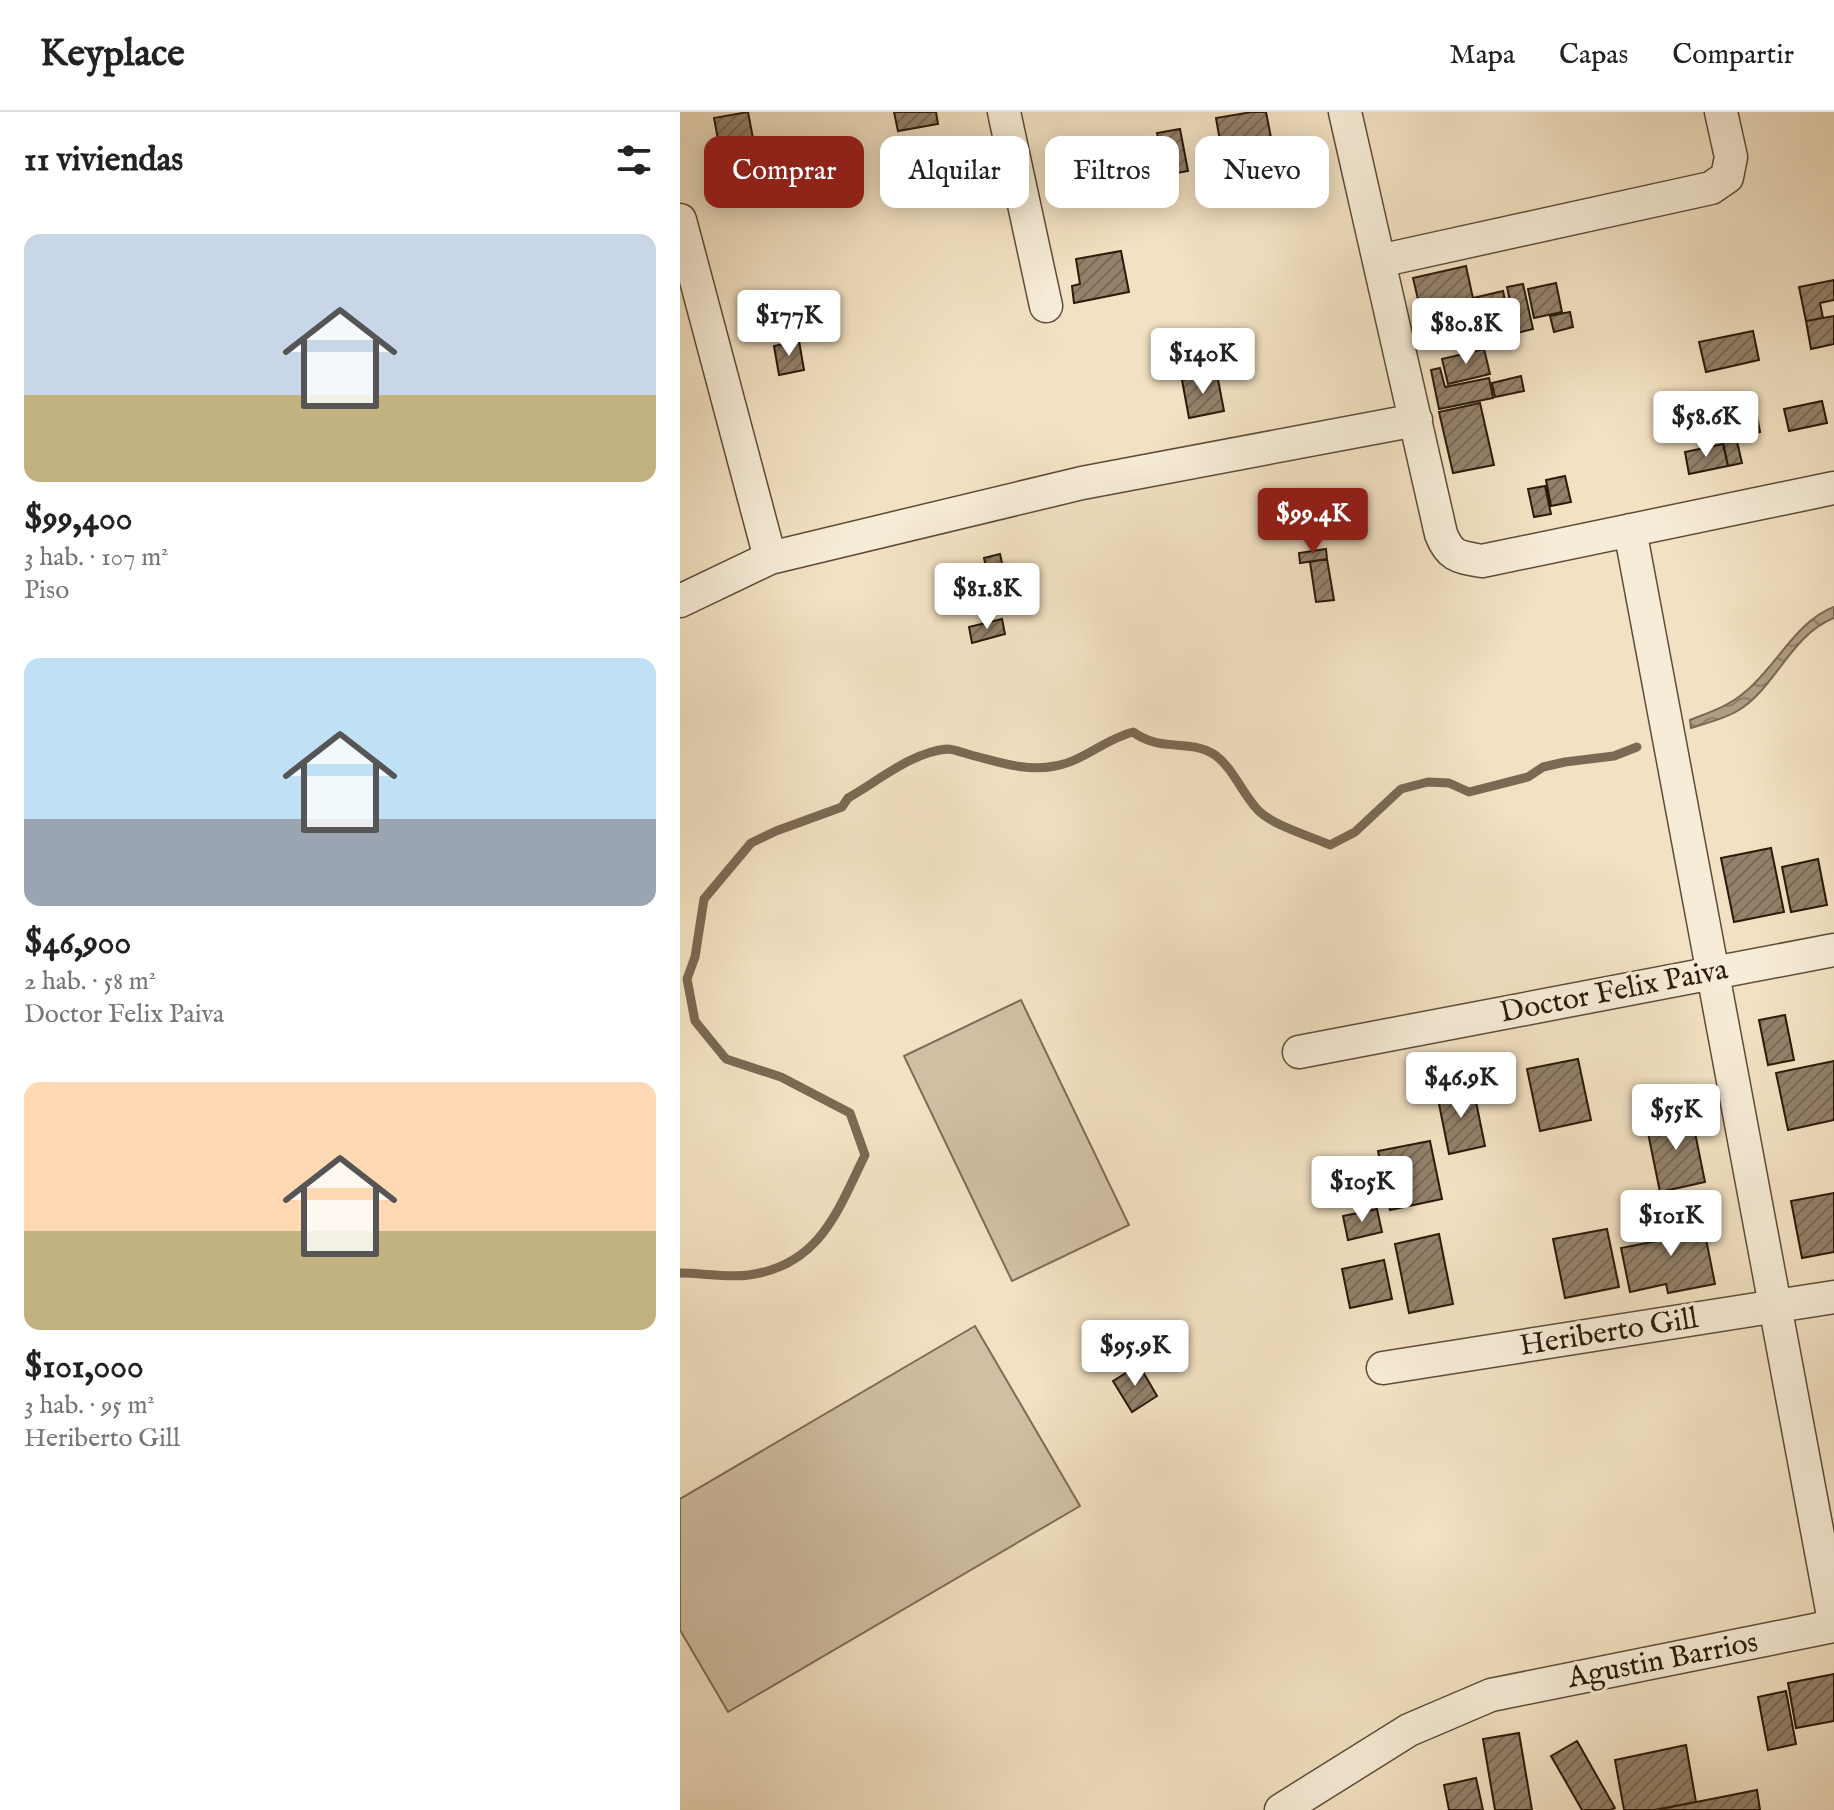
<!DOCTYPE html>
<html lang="es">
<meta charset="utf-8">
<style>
body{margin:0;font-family:"IM FELL English",serif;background:#f6f6f6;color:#222;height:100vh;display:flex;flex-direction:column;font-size:30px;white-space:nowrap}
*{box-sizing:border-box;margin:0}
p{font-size:26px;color:#767676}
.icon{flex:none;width:44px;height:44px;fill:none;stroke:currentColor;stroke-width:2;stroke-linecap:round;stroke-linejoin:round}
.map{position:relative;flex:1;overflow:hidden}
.side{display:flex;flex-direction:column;background:#fff;width:680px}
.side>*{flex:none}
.hud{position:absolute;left:24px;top:24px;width:760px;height:72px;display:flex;gap:16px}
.price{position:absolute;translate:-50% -68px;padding:0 18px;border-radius:8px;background:#fff;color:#222;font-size:26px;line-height:52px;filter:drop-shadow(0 2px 4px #0008)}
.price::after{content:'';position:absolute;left:50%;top:48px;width:24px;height:18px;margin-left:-12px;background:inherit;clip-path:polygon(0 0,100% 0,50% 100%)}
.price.current{background:#8f2418;color:#fff}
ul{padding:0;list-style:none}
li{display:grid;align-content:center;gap:16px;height:424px;padding:0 24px}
li span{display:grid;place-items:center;height:248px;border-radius:16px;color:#555}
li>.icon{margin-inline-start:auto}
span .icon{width:144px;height:144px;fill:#fffc;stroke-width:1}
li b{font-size:34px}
h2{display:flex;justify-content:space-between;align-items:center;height:96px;padding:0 24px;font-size:34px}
.pill{padding:0 28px;border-radius:16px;background:#fff;box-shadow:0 4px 20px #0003;font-size:28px;line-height:72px}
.pill.current{background:#8f2418;color:#fff}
header{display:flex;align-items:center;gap:48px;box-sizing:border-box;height:112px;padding:0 40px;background:#fff;border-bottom:2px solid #e0e0e0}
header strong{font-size:38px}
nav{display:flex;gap:44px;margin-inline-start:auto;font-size:28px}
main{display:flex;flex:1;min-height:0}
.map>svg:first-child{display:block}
.pitch{fill:#d0bfa3;stroke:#7e6c56;stroke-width:2}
.water{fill:url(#water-waves);stroke:#7b6953;stroke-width:2}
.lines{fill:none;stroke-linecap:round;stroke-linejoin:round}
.stream{stroke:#7b6953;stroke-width:9}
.building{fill:url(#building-hatch);stroke:#2c1a0a;stroke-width:2}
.minor-casing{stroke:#5e4c38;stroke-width:35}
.minor{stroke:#f7ecd7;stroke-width:32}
.labels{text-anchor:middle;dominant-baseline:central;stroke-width:7;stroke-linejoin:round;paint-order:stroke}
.street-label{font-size:30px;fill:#2c1a0a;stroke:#f7ecd7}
</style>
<header>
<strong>Keyplace</strong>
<nav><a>Mapa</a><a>Capas</a><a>Compartir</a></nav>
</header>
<main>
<section class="side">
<h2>11 viviendas<svg class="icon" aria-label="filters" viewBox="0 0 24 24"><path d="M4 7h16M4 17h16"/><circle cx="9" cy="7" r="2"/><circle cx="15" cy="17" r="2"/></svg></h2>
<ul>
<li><span style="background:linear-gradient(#c9d6e8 65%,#c2b280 0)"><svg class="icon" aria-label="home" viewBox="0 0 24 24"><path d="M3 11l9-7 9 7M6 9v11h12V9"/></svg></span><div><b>$99,400</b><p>3 hab. · 107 m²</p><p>Piso</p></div></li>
<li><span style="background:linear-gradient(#bfe0f5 65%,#9aa5b1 0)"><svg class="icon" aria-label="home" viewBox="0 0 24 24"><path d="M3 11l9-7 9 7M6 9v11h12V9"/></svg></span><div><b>$46,900</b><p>2 hab. · 58 m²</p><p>Doctor Felix Paiva</p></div></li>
<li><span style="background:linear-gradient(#ffd9b3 60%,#c2b280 0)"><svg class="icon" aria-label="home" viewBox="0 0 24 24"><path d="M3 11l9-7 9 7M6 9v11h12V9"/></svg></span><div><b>$101,000</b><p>3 hab. · 95 m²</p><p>Heriberto Gill</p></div></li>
</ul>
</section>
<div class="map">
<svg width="1154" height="1698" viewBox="0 0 1154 1698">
<defs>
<pattern id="water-waves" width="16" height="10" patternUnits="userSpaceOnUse" patternTransform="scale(2)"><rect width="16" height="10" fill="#af9d83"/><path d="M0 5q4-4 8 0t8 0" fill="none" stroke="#8f7f69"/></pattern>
<pattern id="building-hatch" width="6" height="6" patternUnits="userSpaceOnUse" patternTransform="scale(2)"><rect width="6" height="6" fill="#93816a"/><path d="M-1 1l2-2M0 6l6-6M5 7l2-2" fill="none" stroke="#786955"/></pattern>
</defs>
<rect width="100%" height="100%" fill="#f2e1c2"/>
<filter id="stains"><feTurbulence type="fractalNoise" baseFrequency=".0025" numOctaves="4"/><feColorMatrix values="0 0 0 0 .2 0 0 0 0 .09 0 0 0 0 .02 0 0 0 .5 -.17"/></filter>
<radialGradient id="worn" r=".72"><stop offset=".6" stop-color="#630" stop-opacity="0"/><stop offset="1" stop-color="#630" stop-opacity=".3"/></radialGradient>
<path class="pitch" d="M341 888 449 1113 332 1169 224 944Z
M295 1214 400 1394 48 1600 0 1518V1387Z"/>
<path class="water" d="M1154 495V506C1112 522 1094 577 1059 598 1045 607 1026 611 1011 616L1010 608C1030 600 1049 594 1065 580 1096 555 1116 509 1154 495Z"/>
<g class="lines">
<path class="stream" d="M0 1161C22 1161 48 1166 69 1163 140 1153 157 1100 185 1043L170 1001 101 965 46 947 15 909 7 867 15 845 24 787 71 731 96 719 162 695 168 686C198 669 232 640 267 637 274 637 283 641 291 643 319 650 346 660 375 654 404 649 425 627 453 620 482 641 509 626 535 643 553 656 562 681 577 697 591 713 630 724 650 733L675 720 721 677 748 670 769 671 789 680 848 665 863 655 885 650 934 644 957 635"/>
</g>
<path class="building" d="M68 0 75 37 41 43 34 6Z
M214 0H256L258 12 218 19Z
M572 0H586L593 36 543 46 536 6Z
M500 17 508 59 485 63 477 21Z
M242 30 249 69 209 76 206 60 224 56 221 34Z
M102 45 105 62 77 66 80 85 38 92 31 58Z
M590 51 596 85 551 93 548 75 571 71 568 55Z
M441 139 449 180 394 191 392 174 400 172 396 147Z
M786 154 794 191 756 199 757 205 743 209 733 166Z
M1154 168V188L1140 191 1143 206 1126 209 1119 175Z
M876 171 882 200 854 206 848 177Z
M843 172 853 217 837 221 827 175Z
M823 179 833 225 802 231 793 186Z
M890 200 893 215 874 220 870 204Z
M1154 204V232L1131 237 1126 209Z
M1073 219 1079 248 1026 260 1019 230Z
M119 229 124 258 99 263 94 234Z
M804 237 810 262 768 272 762 247Z
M760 256 765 275 809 266 813 286 759 297 751 258Z
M537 262 544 299 509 306 502 268Z
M841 264 844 279 815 285 812 271Z
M1142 289 1147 311 1109 319 1104 297Z
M800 291 814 353 773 361 759 300Z
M1075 293 1080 320 1056 325 1062 351 1048 354 1037 301Z
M1043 332 1048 354 1009 362 1005 340Z
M885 364 891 390 871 394 866 368Z
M865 374 871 402 854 405 848 377Z
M646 437 647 447 620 451 619 441Z
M320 442 324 460 308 463 304 446Z
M647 447 654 488 636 490 630 450Z
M322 507 325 522 292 531 289 515Z
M1091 736 1104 800 1054 810 1041 746Z
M1138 747 1147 793 1111 800 1102 755Z
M1105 903 1114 948 1088 953 1079 908Z
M898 947 911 1008 860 1019 847 957Z
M1154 949V1008L1108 1018 1096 961Z
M793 975 805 1034 769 1042 757 982Z
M1011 1001 1025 1070 980 1080 966 1011Z
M750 1029 762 1087 710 1098 698 1039Z
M1154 1081V1140L1122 1146 1111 1089Z
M697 1097 702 1120 668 1128 663 1104Z
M1021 1102 1035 1172 988 1181 986 1172 950 1180 941 1136 977 1129 974 1112Z
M927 1117 939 1175 885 1186 873 1127Z
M759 1122 773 1192 729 1201 715 1132Z
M704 1148 712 1187 670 1196 662 1157Z
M459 1253 477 1284 452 1300 433 1269Z
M1154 1562V1609L1116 1616 1108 1571Z
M1106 1579 1116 1632 1088 1638 1078 1585Z
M839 1621 852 1698H815L803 1627Z
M897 1629 935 1696 931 1698H902L871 1644Z
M1006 1633 1016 1690 974 1698H944L935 1648Z
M796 1666 803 1698H769L764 1673Z
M1077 1678 1080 1698H976Z"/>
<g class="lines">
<defs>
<path id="minor" d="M324 0 366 194
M665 0 761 422C770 445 779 445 802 449L1154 376
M0 108 90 446
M699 149 1031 76 1047 65 1051 45 1041 0
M950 418 1154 1509
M0 489 90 446 402 371 736 308
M619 940 1154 838
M703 1256 1154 1185
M601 1698 729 1618 811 1583 1154 1514"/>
</defs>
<use href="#minor" class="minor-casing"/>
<use href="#minor" class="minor"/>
</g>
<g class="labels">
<g class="street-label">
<text transform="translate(934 880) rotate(-11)">Doctor Felix Paiva</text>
<text transform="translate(929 1221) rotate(-9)">Heriberto Gill</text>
<text transform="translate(983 1549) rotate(-11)">Agustin Barrios</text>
</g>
</g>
<rect width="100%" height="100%" filter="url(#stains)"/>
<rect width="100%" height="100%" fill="url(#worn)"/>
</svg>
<b class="price" style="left:109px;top:246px">$177K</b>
<b class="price" style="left:786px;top:254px">$80.8K</b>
<b class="price" style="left:523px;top:284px">$140K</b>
<b class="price" style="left:1026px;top:347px">$58.6K</b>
<b class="price current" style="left:633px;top:444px">$99.4K</b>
<b class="price" style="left:307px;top:519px">$81.8K</b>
<b class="price" style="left:781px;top:1008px">$46.9K</b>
<b class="price" style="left:996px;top:1040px">$55K</b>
<b class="price" style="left:682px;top:1112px">$105K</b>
<b class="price" style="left:991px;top:1146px">$101K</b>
<b class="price" style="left:455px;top:1276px">$95.9K</b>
<div class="hud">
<a class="pill current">Comprar</a>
<a class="pill">Alquilar</a>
<a class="pill">Filtros</a>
<a class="pill">Nuevo</a>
</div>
</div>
</main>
